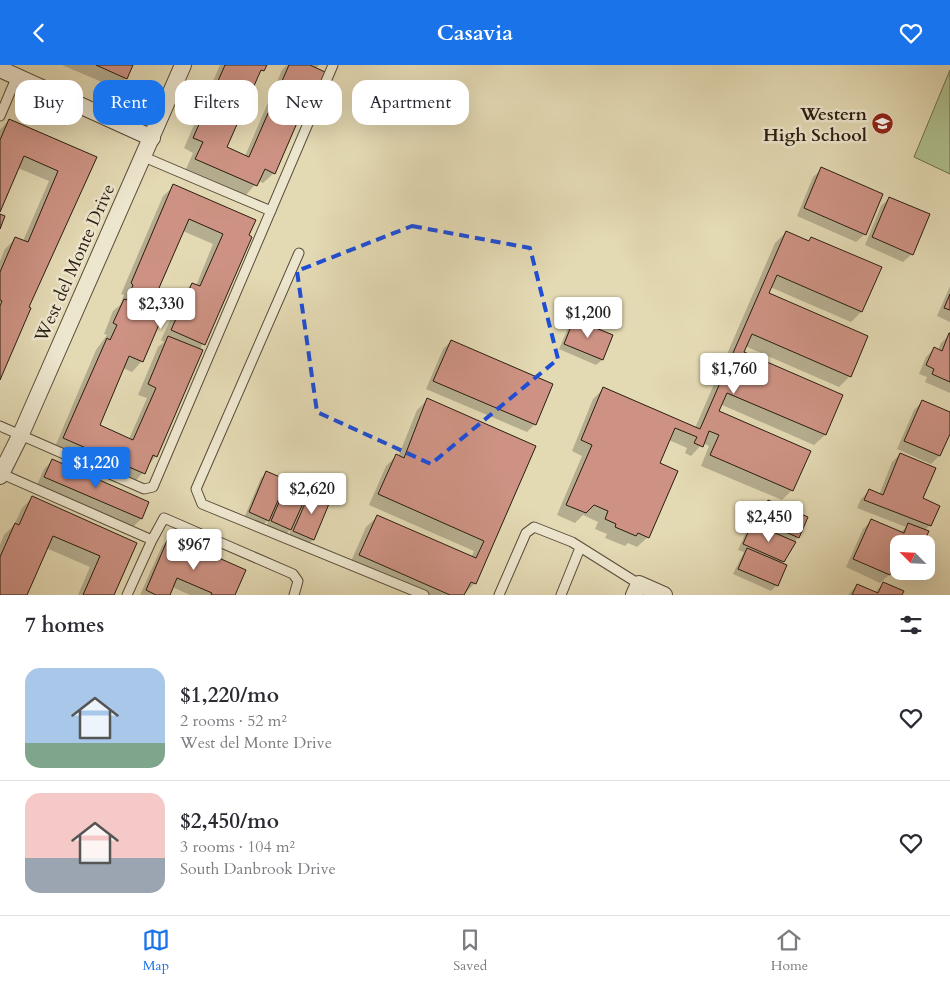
<!DOCTYPE html>
<meta charset="utf-8">
<style>
body{margin:0;font-family:Cardo,serif;background:#f7f7f7;color:#2b2b33;height:100vh;display:flex;flex-direction:column;font-size:19px;white-space:nowrap}
*{box-sizing:border-box;margin:0}
p{font-size:16px;color:#7c7c81}
.icon{flex:none;width:28px;height:28px;fill:none;stroke:currentColor;stroke-width:2;stroke-linecap:round;stroke-linejoin:round}
.map{position:relative;height:530px;overflow:hidden}
.sheet{display:flex;flex-direction:column;background:#fff;flex:1}
.sheet>*{flex:none}
.hud{position:absolute;left:15px;top:15px;width:500px;height:45px;display:flex;gap:10px}
.needle{width:32px;rotate:294deg}
.buttons{position:absolute;left:890px;top:470px;display:grid;gap:10px}
.buttons a{display:grid;place-items:center;width:45px;height:45px;border-radius:10px;background:#fff;box-shadow:0 5px 20px #0002;font-size:25px}
.price{position:absolute;translate:-50% -42px;padding:0 11px;border-radius:5px;background:#fff;color:#222;font-size:16px;line-height:32px;filter:drop-shadow(0 1px 2px #0008)}
.price::after{content:'';position:absolute;left:50%;top:30px;width:15px;height:11px;margin-left:-8px;background:inherit;clip-path:polygon(0 0,100% 0,50% 100%)}
.price.active{background:#1a73e8;color:#fff}
ul{padding:0;list-style:none}
li{display:flex;align-items:center;gap:15px;height:125px;padding:0 25px}
li+li{border-top:1px solid #e1e1e2}
li span{display:grid;place-items:center;flex:none;width:140px;height:100px;border-radius:15px;color:#555}
li>.icon{margin-inline-start:auto}
span .icon{width:60px;height:60px;fill:#fffc;stroke-width:1}
li b{font-size:21px}
h2{display:flex;justify-content:space-between;align-items:center;height:60px;padding:0 25px;font-size:21px}
.chip{padding:0 18px;border-radius:15px;background:#fff;box-shadow:0 5px 20px #0002;font-size:18px;line-height:45px}
.chip.active{background:#1a73e8;color:#fff}
header{display:flex;justify-content:space-between;align-items:center;height:65px;padding:0 25px;background:#1a73e8;color:#fff;font-size:22px;font-weight:700}
.dock{display:flex;justify-content:space-around;align-items:center;height:70px;border-top:1px solid #e1e1e2;background:#fff;font-size:14px;color:#7c7c81}
.dock a{display:grid;justify-items:center;gap:2px}
.dock .active{color:#1a73e8}
.map>svg:first-child{display:block}
.green{fill:#afc090;stroke:#6c6e50}
.shadow{fill:#0003;fill-rule:evenodd}
.building{fill:#cd9283;stroke:#291d10}
.lines{fill:none;stroke-linecap:round;stroke-linejoin:round}
.lane-casing{stroke:#584c39;stroke-width:11}
.street-casing{stroke:#584c39;stroke-width:18}
.lane{stroke:#ede6ce;stroke-width:9}
.street{stroke:#ede6ce;stroke-width:16}
.marked{fill:none;stroke:#1d4ed8;stroke-width:4;stroke-dasharray:10 6;stroke-linejoin:round}
.labels{text-anchor:middle;dominant-baseline:central;stroke-width:5;stroke-linejoin:round;paint-order:stroke}
.poi-label{font-size:18px;font-weight:bold;fill:#291d10;stroke:#ede6ce;text-anchor:end}
.street-label{font-size:18px;fill:#291d10;stroke:#ede6ce}
</style>
<header><svg class="icon" aria-label="back" viewBox="0 0 24 24"><path d="M15 5l-7 7 7 7"/></svg>Casavia<svg class="icon" aria-label="heart" viewBox="0 0 24 24"><path d="M12 20l-8-8c-3-5 5-10 8-4 3-6 11-1 8 4z"/></svg></header>
<div class="map">
<svg width="950" height="530" viewBox="0 0 950 530">
<rect width="100%" height="100%" fill="#e3d9b3"/>
<filter id="stains"><feTurbulence type="fractalNoise" baseFrequency=".004" numOctaves="4"/><feColorMatrix values="0 0 0 0 .2 0 0 0 0 .09 0 0 0 0 .02 0 0 0 .5 -.17"/></filter>
<radialGradient id="worn" r=".72"><stop offset=".6" stop-color="#630" stop-opacity="0"/><stop offset="1" stop-color="#630" stop-opacity=".3"/></radialGradient>
<path class="green" d="M950 5V109L914 92Z"/>
<path class="shadow" d="M62 0H132L126 13 116 23Z
M220 0H266L256 13 226 83 245 91 282 5 287 0H319L315 4 314 29 304 40 274 108 263 118 258 116 246 130 186 104 193 88 184 83Z
M9 55 95 92 27 243 0 312V196L5 184 16 173 23 176 49 116 18 103 0 144V65Z
M822 104 865 169 856 177 797 151 813 112Z
M174 121 247 171 156 391 134 418 54 384 96 285 107 270 104 269 113 246 120 240 124 230 121 229 163 131ZM183 166 213 179 196 221 192 219 182 229 161 275 164 277 158 282 138 330 147 333 129 374 98 361 123 303 132 307 142 296 157 224Z
M890 133 912 189 903 197 865 180 881 141Z
M786 167 808 177 812 173 880 203 861 247 851 257 770 222 768 229 850 311 839 322 745 281 743 287 842 330 825 370 814 380 720 339 717 347 792 425 782 435 701 401 709 381 703 378 691 391 685 388 687 383 669 375 658 399 648 472 637 482 628 478 625 481 605 473 607 469 595 464 598 457 583 450 575 458 557 450 582 391 572 386 593 334 604 323 695 363 775 178Z
M950 221V257L937 251Z
M575 255 612 271 602 295 596 300 559 284 569 261Z
M950 269V328L925 317 927 312 919 309 926 292 934 284 938 285 941 278Z
M451 276 535 359 527 367 426 324 443 284Z
M427 335 534 381 475 518 463 530H416L349 501 366 462 377 452 471 493 474 486 369 440 386 401 396 391 398 392 417 345Z
M922 337 950 349V371L948 370 939 391 931 399 897 384 914 345Z
M900 389 921 434 930 460 924 466 899 479V490L889 510 880 518 846 502 863 464 871 456 900 468 906 462 857 443 861 434 869 426 879 430 892 397Z
M52 396 148 437 141 454 133 462 37 420 44 404Z
M266 408 281 426 289 418 304 434 311 427 330 435 313 475 307 480 288 472 292 463 285 470 266 462 270 453 262 461 244 453 261 413Z
M32 433 135 479 113 530H78L90 502 46 483 26 530H0V480L4 470 14 460 22 443Z
M768 437 798 472 780 499 777 520 771 526 733 509 744 487 738 485 747 465 752 460 755 461 762 442Z
M170 473 233 530H190L172 522 168 530H140L162 481Z
M883 519 901 530H848L857 520 874 528Z"/>
<path class="building" d="M96 0H133L127 14Z
M225 0H267L264 6 261 5 227 82 249 92 289 0H310L325 7 315 30 310 28 275 109 265 104 257 121 195 94 203 77 193 73Z
M9 54 97 92 29 242 31 243 0 315V241L2 236 0 235V207L15 172 28 177 58 106 24 91 0 147V75Z
M821 102 883 129 866 170 804 143Z
M173 119 256 155 249 170 252 172 205 280 171 265 192 218 200 221 223 169 189 154 159 223 172 229 143 297 129 291 100 360 133 375 156 323 148 319 168 271 203 285 157 392 153 390 145 409 63 373 107 273 110 275 117 260 113 258 124 234 127 235 133 220 131 218Z
M889 132 930 149 913 190 872 172Z
M0 149 5 151 0 164Z
M786 166 809 176 811 172 882 202 862 247 777 210 769 228 868 271 851 312 752 269 744 287 843 330 826 370 727 328 719 346 811 386 793 426 710 390 719 370 709 366 703 382 694 378 697 372 675 363 660 398 678 406 649 473 638 468 636 471 615 462 616 459 605 454 608 446 594 440 586 448 566 440 592 380 581 375 603 322 700 364Z
M950 229V245L944 243Z
M574 254 613 270 603 295 564 279Z
M949 268H950V317L932 309 934 304 926 300 934 282 942 286Z
M451 275 553 319 536 360 433 316Z
M427 333 536 381 476 519 471 517 464 530H450L359 490 377 450 476 493 484 476 378 429 396 389 404 393Z
M922 335 950 347V369L940 391 904 376Z
M900 388 936 403 923 433 940 441 931 461 864 435 869 424 883 430Z
M52 394 149 437 142 454 44 412Z
M266 406 287 415 269 456 249 447Z
M288 416 309 425 291 465 271 456Z
M311 425 331 434 314 475 293 466Z
M32 431 137 478 114 530H83L100 491 53 471 27 530H0V492L15 458 19 460Z
M768 435 808 452 799 473 759 455Z
M871 454 904 468 908 458 929 466 923 479H899V489L890 510 853 494Z
M752 458 796 477 784 497 743 479Z
M169 471 246 505 235 530H211L212 528 177 513 170 530H156L146 525Z
M747 483 787 500 778 521 738 504Z
M883 517 904 526 902 530H852L857 519 878 528Z"/>
<g class="lines">
<defs>
<path id="lane" d="M0 51 17 11
M144 92 271 146
M299 188 196 424 202 439 424 530
M0 361 144 424 153 422 333 0
M0 408 152 475
M127 530 152 475 164 453 293 509 298 516 294 530
M499 530 526 468 534 462 572 477 639 519
M561 530 580 483"/>
<path id="street" d="M0 4 152 73
M0 411 21 369 183 0
M634 530 639 519 664 530"/>
</defs>
<use href="#lane" class="lane-casing"/>
<use href="#street" class="street-casing"/>
<use href="#lane" class="lane"/>
<use href="#street" class="street"/>
</g>
<path class="marked" d="M412 161 530 183 558 294 431 399 317 347 297 206Z"/>
<defs>
<symbol id="school-disc" viewBox="-11 -11 22 22"><circle r="9.5" fill="#8f2418" stroke="#ede6ce"/><path d="M0-5L7-2L0 1L-7-2ZM-4 1L0 2.5L4 1V4Q0 6-4 4Z" fill="#fff"/></symbol>
</defs>
<g fill-rule="evenodd">
<use href="#school-disc" x="870" y="46" width="25" height="25"/>
</g>
<g class="labels">
<g class="poi-label">
<text x="867" y="49">Western<tspan x="867" dy="21">High School</tspan></text>
</g>
<g class="street-label">
<text transform="translate(75 198) rotate(-66)">West del Monte Drive</text>
</g>
</g>
<rect width="100%" height="100%" filter="url(#stains)"/>
<rect width="100%" height="100%" fill="url(#worn)"/>
</svg>
<div class="buttons">
<a><svg class="needle" viewBox="-14 -14 28 28"><path d="M0-13l5 13h-10z" fill="#e53935"/><path d="M0 13l5-13h-10z" fill="#7c7c81"/></svg></a>
</div>
<b class="price" style="left:161px;top:265px">$2,330</b>
<b class="price" style="left:588px;top:274px">$1,200</b>
<b class="price" style="left:734px;top:330px">$1,760</b>
<b class="price active" style="left:96px;top:424px">$1,220</b>
<b class="price" style="left:312px;top:450px">$2,620</b>
<b class="price" style="left:769px;top:478px">$2,450</b>
<b class="price" style="left:194px;top:506px">$967</b>
<div class="hud">
<a class="chip">Buy</a>
<a class="chip active">Rent</a>
<a class="chip">Filters</a>
<a class="chip">New</a>
<a class="chip">Apartment</a>
</div>
</div>
<section class="sheet">
<h2>7 homes<svg class="icon" aria-label="filters" viewBox="0 0 24 24"><path d="M4 7h16M4 17h16"/><circle cx="9" cy="7" r="2"/><circle cx="15" cy="17" r="2"/></svg></h2>
<ul>
<li><span style="background:linear-gradient(#a9c7e8 75%,#7fa58c 0)"><svg class="icon" aria-label="home" viewBox="0 0 24 24"><path d="M3 11l9-7 9 7M6 9v11h12V9"/></svg></span><div><b>$1,220/mo</b><p>2 rooms · 52 m²</p><p>West del Monte Drive</p></div><svg class="icon" aria-label="heart" viewBox="0 0 24 24"><path d="M12 20l-8-8c-3-5 5-10 8-4 3-6 11-1 8 4z"/></svg></li>
<li><span style="background:linear-gradient(#f6c9c9 65%,#9aa5b1 0)"><svg class="icon" aria-label="home" viewBox="0 0 24 24"><path d="M3 11l9-7 9 7M6 9v11h12V9"/></svg></span><div><b>$2,450/mo</b><p>3 rooms · 104 m²</p><p>South Danbrook Drive</p></div><svg class="icon" aria-label="heart" viewBox="0 0 24 24"><path d="M12 20l-8-8c-3-5 5-10 8-4 3-6 11-1 8 4z"/></svg></li>
</ul>
</section>
<nav class="dock">
<a class="active"><svg class="icon" aria-label="map" viewBox="0 0 24 24"><path d="M3 6l6-2 6 2 6-2v14l-6 2-6-2-6 2zM9 4v14M15 6v14"/></svg>Map</a>
<a><svg class="icon" aria-label="saved" viewBox="0 0 24 24"><path d="M7 4h10v16l-5-4-5 4z"/></svg>Saved</a>
<a><svg class="icon" aria-label="home" viewBox="0 0 24 24"><path d="M3 11l9-7 9 7M6 9v11h12V9"/></svg>Home</a>
</nav>
